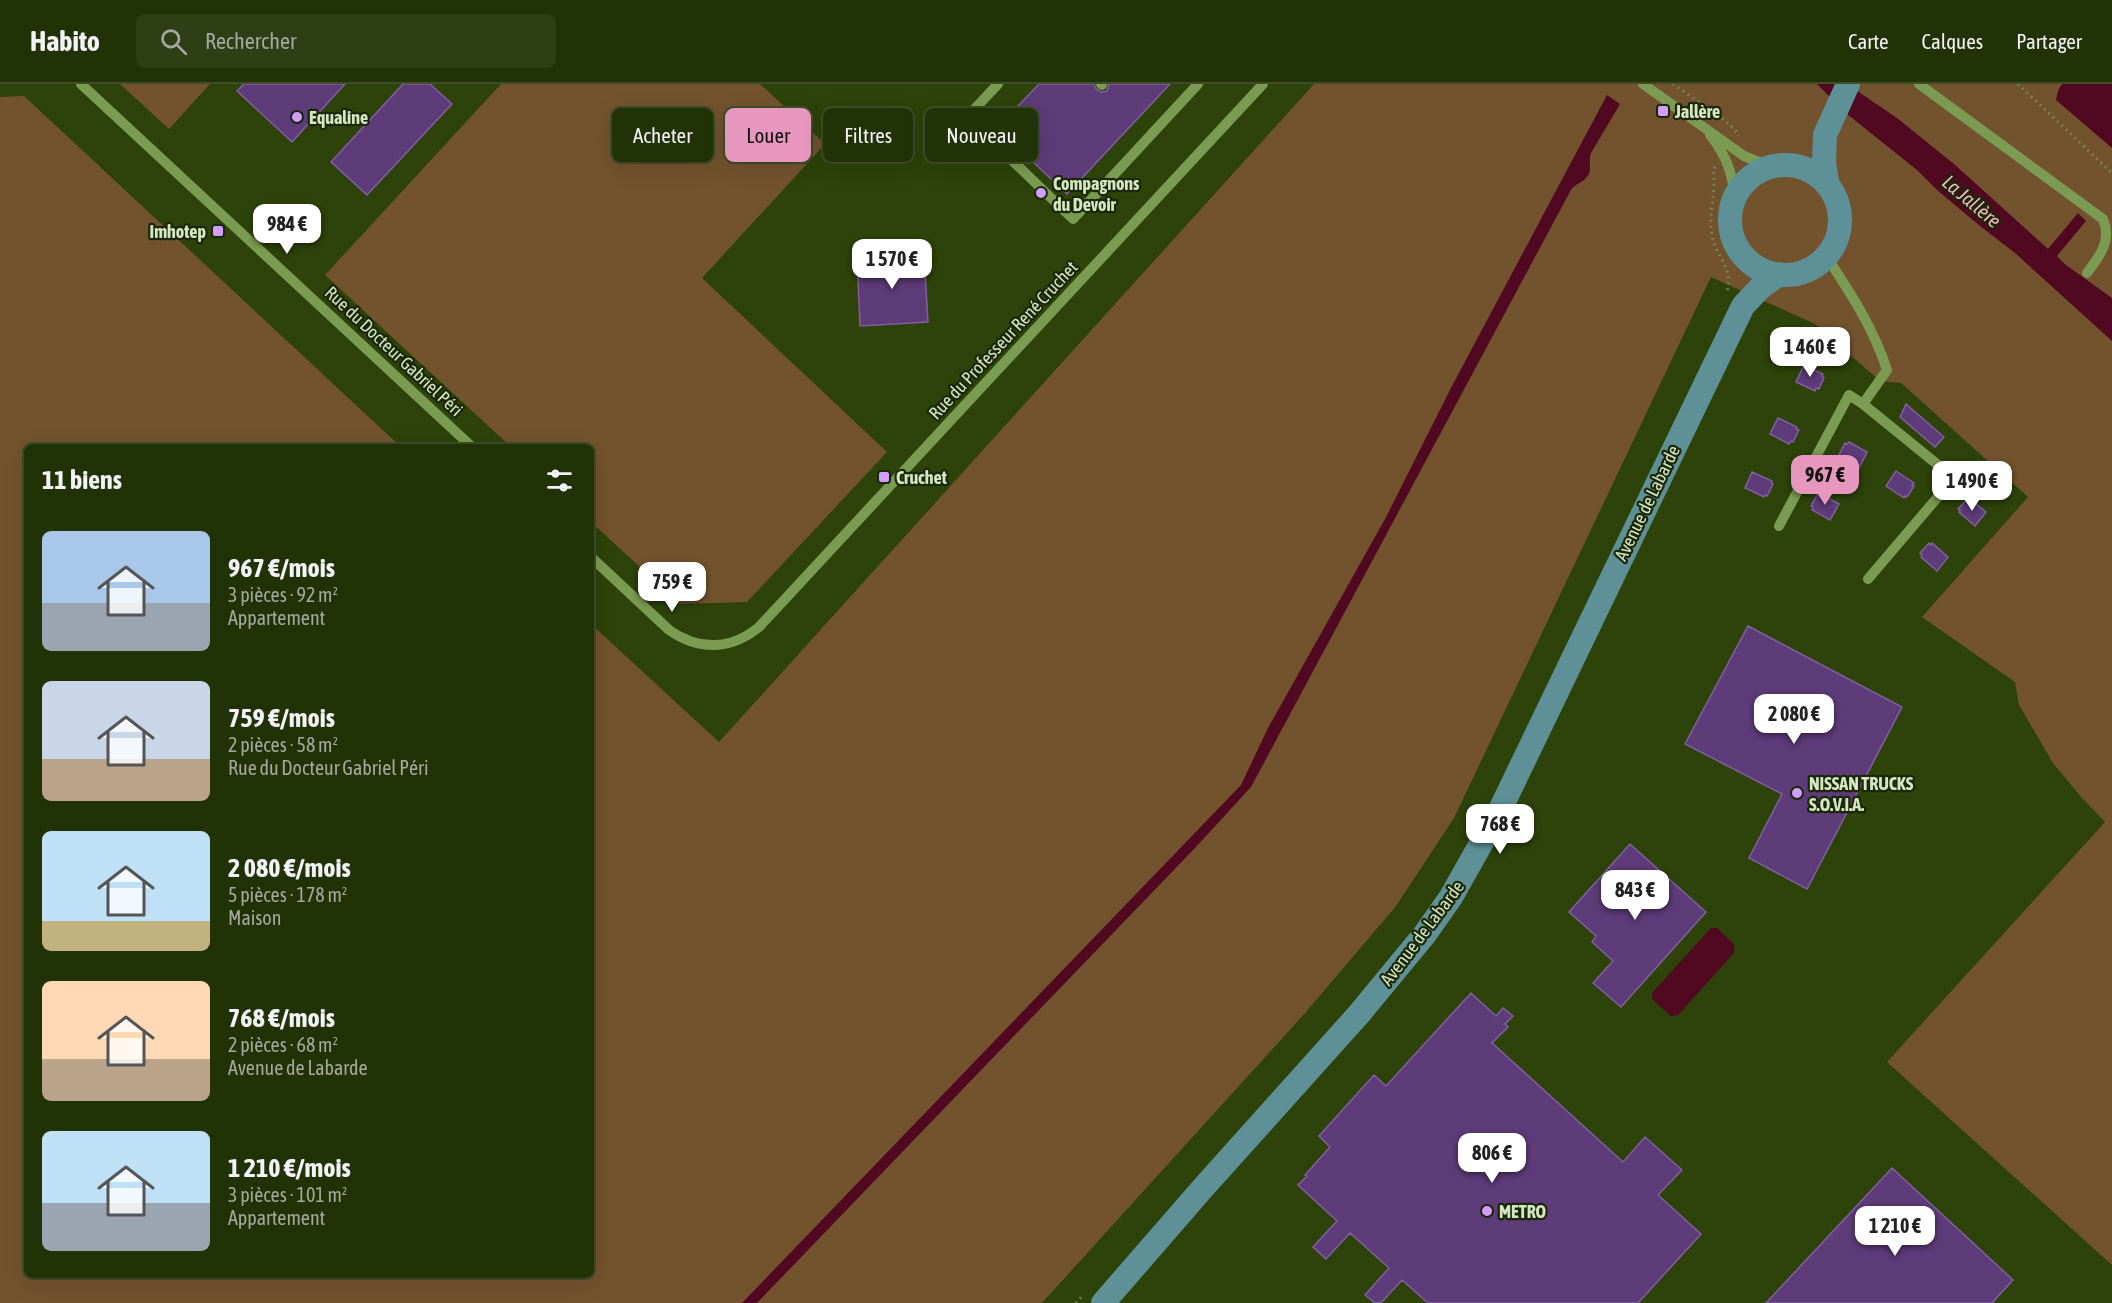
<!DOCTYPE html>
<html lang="fr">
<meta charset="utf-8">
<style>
body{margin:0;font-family:"Asap Condensed",sans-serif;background:#2e3e15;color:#f1f3f6;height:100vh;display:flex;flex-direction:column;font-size:22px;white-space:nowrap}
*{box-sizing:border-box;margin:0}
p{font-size:20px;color:#a2aa9b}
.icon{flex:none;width:33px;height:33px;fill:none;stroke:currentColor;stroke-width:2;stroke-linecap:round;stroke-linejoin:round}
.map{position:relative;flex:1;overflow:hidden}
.drawer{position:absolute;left:24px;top:360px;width:570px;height:834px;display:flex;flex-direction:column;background:#223207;border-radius:9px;box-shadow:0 6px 24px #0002,0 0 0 2px #3f4d28}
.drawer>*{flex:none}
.banner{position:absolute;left:612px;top:24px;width:570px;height:54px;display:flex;gap:12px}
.price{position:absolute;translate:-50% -51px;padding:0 14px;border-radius:12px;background:#fff;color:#222;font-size:20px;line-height:39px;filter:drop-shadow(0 2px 3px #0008)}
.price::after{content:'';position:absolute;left:50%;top:36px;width:18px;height:14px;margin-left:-9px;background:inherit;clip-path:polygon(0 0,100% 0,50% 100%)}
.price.on{background:#e797bd;color:#111}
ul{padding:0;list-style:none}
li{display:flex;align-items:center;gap:18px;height:150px;padding:0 18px}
li span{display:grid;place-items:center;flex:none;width:168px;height:120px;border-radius:9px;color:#555}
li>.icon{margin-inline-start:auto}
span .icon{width:72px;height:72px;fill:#fffc;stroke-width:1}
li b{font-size:26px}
h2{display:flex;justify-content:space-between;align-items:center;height:72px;padding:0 18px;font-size:26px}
.chip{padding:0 21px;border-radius:9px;background:#223207;box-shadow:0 6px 24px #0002,0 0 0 2px #3f4d28;font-size:21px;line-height:54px}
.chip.on{background:#e797bd;color:#111}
header{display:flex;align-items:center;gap:36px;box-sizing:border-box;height:84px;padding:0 30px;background:#223207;border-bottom:2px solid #3f4d28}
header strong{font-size:28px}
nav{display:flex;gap:33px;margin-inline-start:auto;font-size:21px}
.search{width:420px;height:54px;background:#2e3e15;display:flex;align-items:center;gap:15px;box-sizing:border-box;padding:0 21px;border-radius:9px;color:#a2aa9b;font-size:22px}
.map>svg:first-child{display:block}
.green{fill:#73532e}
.water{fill:#500920}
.building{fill:#5e3b79;stroke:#825fa0;stroke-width:1.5}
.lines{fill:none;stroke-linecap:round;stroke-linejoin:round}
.path{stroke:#7a8e5d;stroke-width:3;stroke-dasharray:1.5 4.5;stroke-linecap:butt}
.minor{stroke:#7b9b52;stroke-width:10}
.major{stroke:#5e9197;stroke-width:24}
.poi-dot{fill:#d29dfd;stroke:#1a2708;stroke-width:2}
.labels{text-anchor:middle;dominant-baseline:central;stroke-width:4.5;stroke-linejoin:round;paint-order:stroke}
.poi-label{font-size:18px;font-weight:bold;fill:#d5e7c2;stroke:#1a2708;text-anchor:start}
.street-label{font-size:18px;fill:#d5e7c2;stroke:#1a2708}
.water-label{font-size:20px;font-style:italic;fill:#f6b4be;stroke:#1a2708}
</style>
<header>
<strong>Habito</strong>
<div class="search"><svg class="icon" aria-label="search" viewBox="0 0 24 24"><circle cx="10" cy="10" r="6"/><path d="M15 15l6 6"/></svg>Rechercher</div>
<nav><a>Carte</a><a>Calques</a><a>Partager</a></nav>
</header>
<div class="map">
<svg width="2112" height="1219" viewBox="0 0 2112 1219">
<rect width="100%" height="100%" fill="#2d4309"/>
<path class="green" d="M120 0H210L169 45Z
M501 0H760L825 60 702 194 887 368 747 518 680 520 591 438V363H511L325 191Z
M1314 0H2112V1181L1887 978 2105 738 2082 714 2053 679 2019 621 2015 598 1922 533 2028 413 1901 299 1880 297 1815 240 1711 193 1454 734 1396 822 1306 928 1042 1219H0V13L24 12 401 363H27V1191H591V540L719 658Z"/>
<path class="water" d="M1817 0H1847L1897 34 1954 80 2048 165 2078 129 2086 137 2057 172 2066 181 2112 214V257L2015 169 1980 142 1937 106 1917 86 1847 30Z
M2062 0H2112V64L2056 16 2058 7Z
M1607 11 1620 20 1591 69C1589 76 1590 78 1590 85 1590 95 1578 99 1572 104L1251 703 1195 764 757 1219H742L1241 701 1268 644 1385 435 1452 302Z
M1711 844H1717L1734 860V869L1678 931 1671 932 1653 916 1652 909Z"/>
<path class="building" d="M244 0H345L292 58 237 7Z
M403 0H430L452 20 367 111 331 78Z
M1039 0H1094L1096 5 1101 8 1107 7 1109 0H1170L1067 110 997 44Z
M924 171 928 238 860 242 857 174Z
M1804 281 1823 290 1822 292 1824 294 1819 305 1816 304 1815 307 1796 298Z
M1906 320 1944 353 1935 363 1900 333Z
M1778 334 1797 343 1796 345 1799 346 1793 358 1791 357 1789 360 1770 350Z
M1849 358 1867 368 1859 384 1840 374 1841 372 1839 371 1845 359 1847 360Z
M1896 387 1914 399 1912 401 1914 402 1907 413 1905 412 1904 414 1886 402Z
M1752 388 1772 397 1771 399 1773 400 1767 412 1765 411 1764 413 1745 404Z
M1821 410 1839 420 1830 436 1812 426 1813 423 1811 422 1817 411 1820 412Z
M1967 415 1969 417 1970 415 1986 428 1975 442 1959 428 1960 426 1958 425Z
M1929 459 1931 461 1932 459 1948 473 1937 487 1921 473 1922 471 1920 469Z
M1748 542 1902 623 1807 805 1749 774 1782 710 1685 660Z
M1630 760 1706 828 1621 923 1593 899 1613 877 1592 858 1596 852 1569 828Z
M1471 909 1496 932 1503 924 1513 932 1505 940 1508 943 1492 959 1623 1078 1645 1053 1682 1086 1658 1111 1701 1150 1638 1219H1428L1402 1196 1381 1219H1375L1365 1211 1389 1184 1350 1149 1326 1175 1313 1163 1337 1137 1298 1101 1307 1092 1305 1091 1330 1063 1319 1052 1374 991 1386 1002Z
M1892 1084 2013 1196 1992 1219H1766Z"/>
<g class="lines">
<path class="path" d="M1673 0 1722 34 1738 49V52
M2018 0 2112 89
M1715 83 1713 85C1717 107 1708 128 1712 151 1716 174 1733 181 1727 209
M1076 1219 1084 1210"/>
<path class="minor" d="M81 0 472 363
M998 0 967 33 1073 135 1198 0
M1101 0 1102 1
M1643 0 1744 72 1771 83
M1919 0 2103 135C2112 156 2100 172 2087 189
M1710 51C1726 71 1732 88 1735 113
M1826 172C1850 208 1874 245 1887 286L1863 320 1954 394 1868 495
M1779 442 1849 311 1863 320
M591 473 669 546C699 567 731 566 759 543L1263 0"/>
<path class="major" d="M1730 136a55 55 0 1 1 110 0a55 55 0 1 1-110 0Z
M1828 102 1824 79 1825 51 1848 0
M1103 1219 1202 1105 1359 930 1425 850 1451 813 1500 726 1743 222 1760 204 1779 190"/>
</g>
<g class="poi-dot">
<rect x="1657" y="21" width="12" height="12" rx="3"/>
<circle cx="297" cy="33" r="6"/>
<circle cx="1041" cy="109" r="6"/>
<rect x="212" y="141" width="12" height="12" rx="3"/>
<rect x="878" y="387" width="12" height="12" rx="3"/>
<circle cx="1797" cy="709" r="6"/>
<circle cx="1487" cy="1127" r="6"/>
</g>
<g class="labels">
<g class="poi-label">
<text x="1675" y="27">Jallère</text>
<text x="309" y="33">Equaline</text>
<text x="1053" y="99">Compagnons<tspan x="1053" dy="21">du Devoir</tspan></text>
<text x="206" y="147" text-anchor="end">Imhotep</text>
<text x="896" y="393">Cruchet</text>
<text x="1809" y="699">NISSAN TRUCKS<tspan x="1809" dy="21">S.O.V.I.A.</tspan></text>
<text x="1499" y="1127">METRO</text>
</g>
<g class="street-label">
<text transform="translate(1003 256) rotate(-47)">Rue du Professeur René Cruchet</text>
<text transform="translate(394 267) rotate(43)">Rue du Docteur Gabriel Péri</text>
<text transform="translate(1647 419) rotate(-64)">Avenue de Labarde</text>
<text transform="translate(1422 849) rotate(-53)">Avenue de Labarde</text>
</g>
<g class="water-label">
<text transform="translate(1972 117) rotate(40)">La Jallère</text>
</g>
</g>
</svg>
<b class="price" style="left:287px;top:171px">984 €</b>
<b class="price" style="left:892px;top:206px">1 570 €</b>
<b class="price" style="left:1810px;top:294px">1 460 €</b>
<b class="price on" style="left:1825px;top:422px">967 €</b>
<b class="price" style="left:1972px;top:428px">1 490 €</b>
<b class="price" style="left:672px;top:529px">759 €</b>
<b class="price" style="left:1794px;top:661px">2 080 €</b>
<b class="price" style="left:1500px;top:771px">768 €</b>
<b class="price" style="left:1635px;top:837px">843 €</b>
<b class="price" style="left:1492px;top:1100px">806 €</b>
<b class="price" style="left:1895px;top:1173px">1 210 €</b>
<div class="banner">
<a class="chip">Acheter</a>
<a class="chip on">Louer</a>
<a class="chip">Filtres</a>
<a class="chip">Nouveau</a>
</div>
<section class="drawer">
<h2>11 biens<svg class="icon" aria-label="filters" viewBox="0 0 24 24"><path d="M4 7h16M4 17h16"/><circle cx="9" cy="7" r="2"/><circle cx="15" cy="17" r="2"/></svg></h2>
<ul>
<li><span style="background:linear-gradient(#a9c7e8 60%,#9aa5b1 0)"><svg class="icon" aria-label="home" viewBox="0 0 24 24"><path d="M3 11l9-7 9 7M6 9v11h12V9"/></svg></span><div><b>967 €/mois</b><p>3 pièces · 92 m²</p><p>Appartement</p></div></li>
<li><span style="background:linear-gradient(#c9d6e8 65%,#b9a48a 0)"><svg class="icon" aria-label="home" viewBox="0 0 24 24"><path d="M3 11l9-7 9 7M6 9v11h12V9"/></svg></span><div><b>759 €/mois</b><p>2 pièces · 58 m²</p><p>Rue du Docteur Gabriel Péri</p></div></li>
<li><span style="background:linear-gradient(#bfe0f5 75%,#c2b280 0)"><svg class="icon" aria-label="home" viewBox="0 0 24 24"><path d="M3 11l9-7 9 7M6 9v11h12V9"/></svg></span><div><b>2 080 €/mois</b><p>5 pièces · 178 m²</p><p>Maison</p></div></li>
<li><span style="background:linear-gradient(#ffd9b3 65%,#b9a48a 0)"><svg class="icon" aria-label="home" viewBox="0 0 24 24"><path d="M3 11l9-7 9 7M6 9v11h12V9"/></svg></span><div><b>768 €/mois</b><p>2 pièces · 68 m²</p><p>Avenue de Labarde</p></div></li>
<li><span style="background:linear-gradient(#bfe0f5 60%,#9aa5b1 0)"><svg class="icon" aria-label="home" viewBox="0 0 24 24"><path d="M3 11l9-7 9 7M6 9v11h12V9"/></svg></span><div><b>1 210 €/mois</b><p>3 pièces · 101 m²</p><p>Appartement</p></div></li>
</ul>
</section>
</div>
